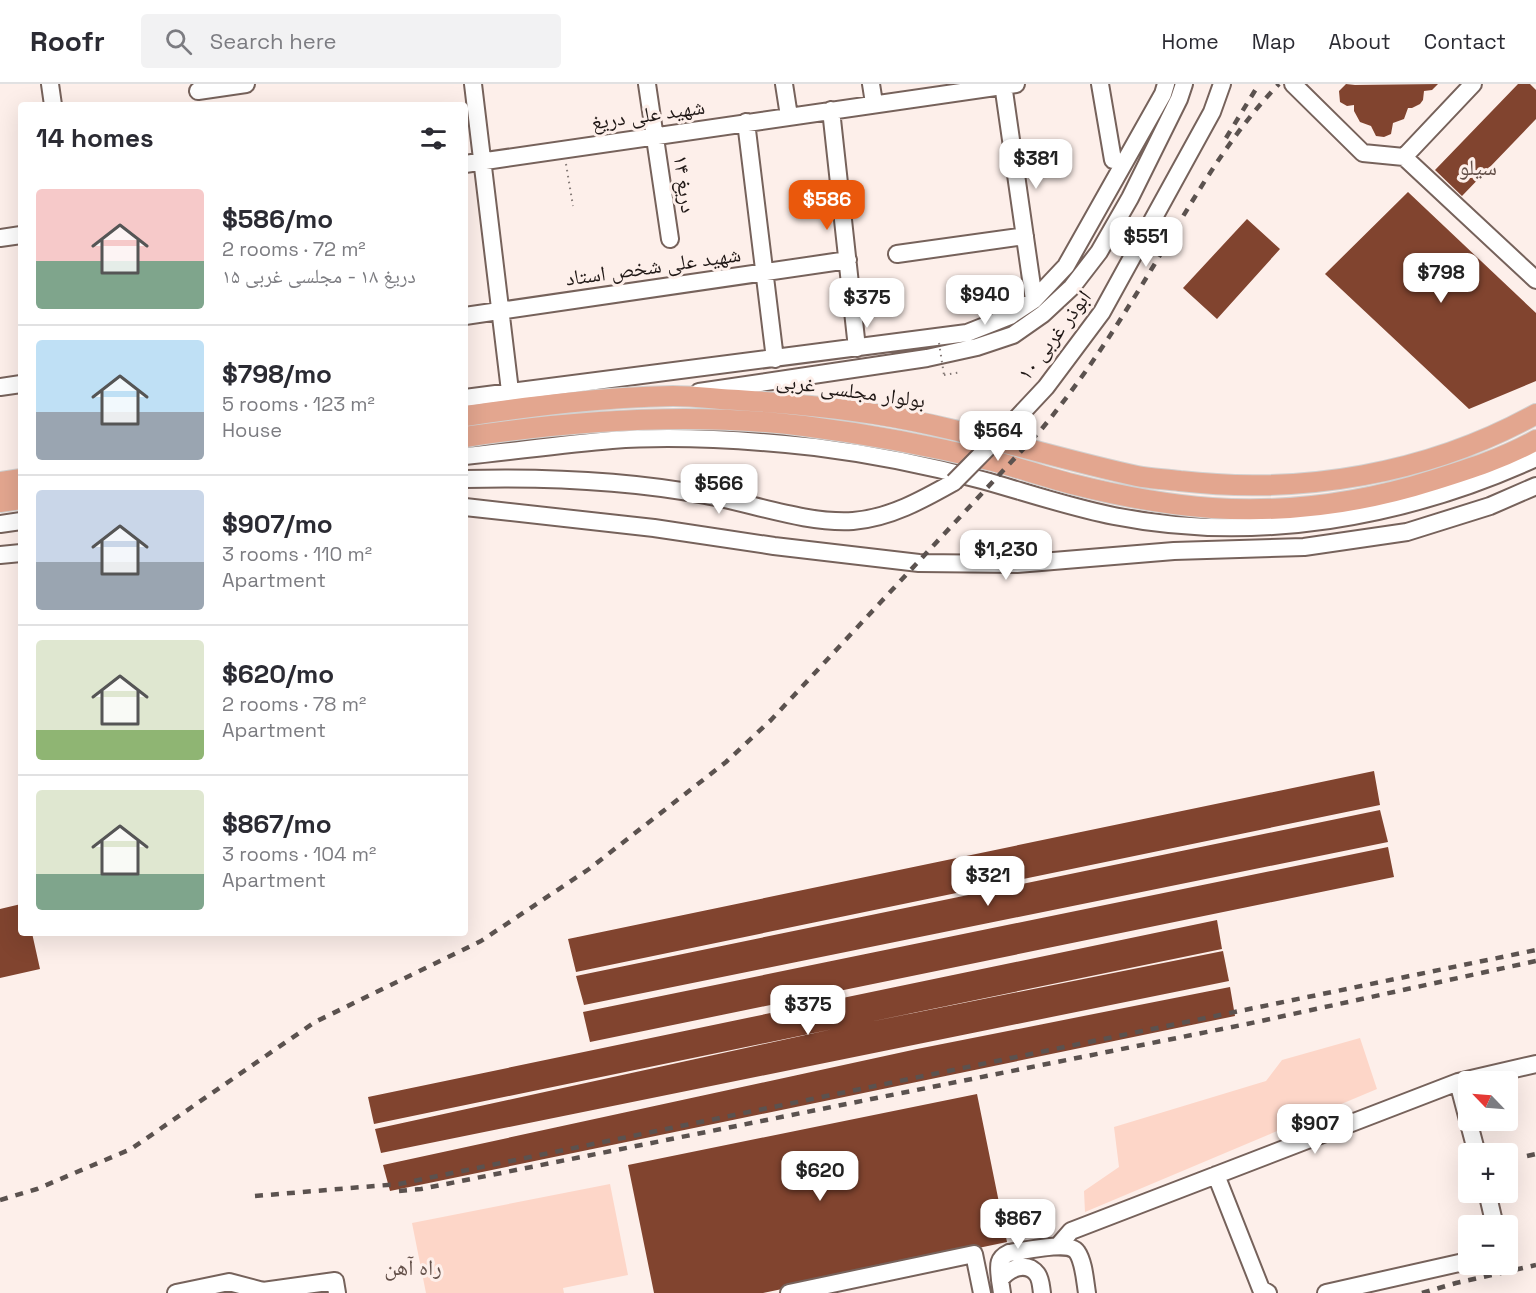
<!DOCTYPE html>
<meta charset="utf-8">
<style>
body{margin:0;font-family:"Space Grotesk","Noto Naskh Arabic",sans-serif;background:#f2f2f3;color:#2b2b33;height:100vh;display:flex;flex-direction:column;font-size:22px;white-space:nowrap}
*{box-sizing:border-box;margin:0}
p{font-size:20px;color:#7c7c81}
.icon{flex:none;width:33px;height:33px;fill:none;stroke:currentColor;stroke-width:2;stroke-linecap:round;stroke-linejoin:round}
.map{position:relative;flex:1;overflow:hidden}
.side{position:absolute;left:18px;top:18px;width:450px;height:834px;display:flex;flex-direction:column;background:#fff;border-radius:6px;box-shadow:0 6px 24px #0002}
.side>*{flex:none}
.needle{width:39px;rotate:295deg}
.tools{position:absolute;left:1458px;top:987px;display:grid;gap:12px}
.tools a{display:grid;place-items:center;width:60px;height:60px;border-radius:6px;background:#fff;box-shadow:0 6px 24px #0002;font-size:30px}
.price{position:absolute;translate:-50% -51px;padding:0 14px;border-radius:12px;background:#fff;color:#222;font-size:20px;line-height:39px;filter:drop-shadow(0 2px 3px #0008)}
.price::after{content:'';position:absolute;left:50%;top:36px;width:18px;height:14px;margin-left:-9px;background:inherit;clip-path:polygon(0 0,100% 0,50% 100%)}
.price.current{background:#ea580c;color:#fff}
ul{padding:0;list-style:none}
li{display:flex;align-items:center;gap:18px;height:150px;padding:0 18px}
li+li{border-top:2px solid #e1e1e2}
li span{display:grid;place-items:center;flex:none;width:168px;height:120px;border-radius:6px;color:#555}
li>.icon{margin-inline-start:auto}
span .icon{width:72px;height:72px;fill:#fffc;stroke-width:1}
li b{font-size:26px}
h2{display:flex;justify-content:space-between;align-items:center;height:72px;padding:0 18px;font-size:26px}
header{display:flex;align-items:center;gap:36px;box-sizing:border-box;height:84px;padding:0 30px;background:#fff;border-bottom:2px solid #e1e1e2}
header strong{font-size:28px}
nav{display:flex;gap:33px;margin-inline-start:auto;font-size:21px}
.search{width:420px;height:54px;background:#f2f2f3;display:flex;align-items:center;gap:15px;box-sizing:border-box;padding:0 21px;border-radius:6px;color:#7c7c81;font-size:22px}
.map>svg:first-child{display:block}
.green{fill:#fdd6c8}
.building{fill:#81442f}
.lines{fill:none;stroke-linecap:round;stroke-linejoin:round}
.minor-casing{stroke:#76625b;stroke-width:20}
.major-casing{stroke:#d2d1d0;stroke-width:22}
.path{stroke:#847976;stroke-width:2;stroke-dasharray:1.5 4.5;stroke-linecap:butt}
.minor{stroke:#fff;stroke-width:16}
.major{stroke:#e3a68f;stroke-width:20}
.rail{stroke:#5b524f;stroke-width:4.5;stroke-dasharray:8 8;stroke-linecap:butt}
.minor-bridge-casing{stroke:#76625b;stroke-width:20;stroke-linecap:butt}
.path-bridge{stroke:#847976;stroke-width:2;stroke-dasharray:1.5 4.5;stroke-linecap:butt}
.minor-bridge{stroke:#fff;stroke-width:16}
.labels{text-anchor:middle;dominant-baseline:central;stroke-width:6;stroke-linejoin:round;paint-order:stroke}
.street-label{font-size:21px;fill:#201816;stroke:#fdefea}
.neighbourhood-label{font-size:22px;fill:#64514a;stroke:#fdefea}
</style>
<header>
<strong>Roofr</strong>
<div class="search"><svg class="icon" aria-label="search" viewBox="0 0 24 24"><circle cx="10" cy="10" r="6"/><path d="M15 15l6 6"/></svg>Search here</div>
<nav><a>Home</a><a>Map</a><a>About</a><a>Contact</a></nav>
</header>
<div class="map">
<svg width="1536" height="1209" viewBox="0 0 1536 1209">
<rect width="100%" height="100%" fill="#fdefea"/>
<path class="green" d="M1360 954 1377 1005 1085 1128 1084 1107 1119 1083 1114 1043 1266 997 1282 976Z
M610 1100 628 1191 563 1204 564 1209H426L412 1139Z"/>
<path class="building" d="M1346 0 1355 1 1438 0 1432 6 1424 7 1423 16 1420 20 1412 24H1408L1404 35 1393 39 1391 50 1384 53 1376 52 1371 42 1360 38 1354 27V21L1347 22 1340 18 1339 7Z
M1518 0H1530L1536 6V35L1462 112 1435 86Z
M1408 108 1536 229V297L1469 325 1325 190Z
M1247 135 1280 165 1217 235 1183 204Z
M1374 687 1380 721 576 888 568 855Z
M1380 726 1388 758 584 921 576 892Z
M1388 763 1394 793 590 958 583 928Z
M21 820V849H32L40 885 0 894V825Z
M1217 836 1222 865 869 938 1223 867 1229 897 381 1069 375 1045 833 945 374 1040 368 1013Z
M1230 903 1235 932 390 1107 383 1081 917 965Z
M977 1010 1007 1158 763 1209H654L628 1081Z"/>
<g class="lines">
<defs>
<path id="minor" d="M50 0 53 21
M473 0 510 307
M647 0 670 155
M784 0 789 32
M871 0 874 19
M1003 0 1034 216
M1100 0 1113 76
M1293 0 1363 69 1404 73
M1473 0 1404 73 1536 196
M198 7 246 0
M831 26 857 264
M746 38 775 275
M465 80 1016 0
M0 154 21 151
M897 170 1025 152
M465 232 848 176
M0 303 21 300
M699 308 927 274 977 263 1013 251 1043 230 1072 203 1099 168 1130 114 1179 15 1184 0
M465 314 967 249 1010 232 1034 216 1066 182 1163 10 1166 0
M1017 334 1046 303 1102 228 1212 28 1222 0
M465 372C514 367 563 360 612 356 677 351 750 356 815 363 871 370 927 381 982 396 1025 408 1069 423 1114 432 1256 460 1405 434 1536 374
M465 395C546 393 625 396 705 411 751 419 807 440 853 437 890 434 922 416 954 398
M465 423 654 444 774 462 919 479 1017 480 1174 467 1304 463 1407 448 1490 422 1536 402
M0 440 21 437
M0 471 21 469
M1458 998 1477 1070
M1216 1091 1261 1205 1268 1209
M1487 1108 1495 1142
M1058 1162 1071 1147 1458 998 1536 980
M1000 1196C999 1183 996 1175 1009 1169 1024 1167 1069 1156 1077 1168 1084 1178 1085 1197 1087 1209
M176 1209 229 1198 263 1207 335 1197 337 1209
M789 1209 974 1170 982 1209
M1002 1209 1000 1196C1008 1185 1026 1176 1037 1190 1041 1195 1041 1203 1042 1209
M1326 1209 1468 1177"/>
<path id="major" d="M465 332C534 322 603 313 673 312 694 312 717 315 738 316 784 319 830 323 875 330 964 344 1049 373 1137 392 1151 395 1166 395 1180 397 1302 411 1428 390 1536 330
M465 353C577 336 691 328 804 342 868 350 931 362 993 377 1019 384 1045 393 1072 400 1116 411 1167 421 1212 424 1288 429 1362 419 1434 396 1469 385 1504 374 1536 356
M0 398 21 395
M0 418 21 415"/>
</defs>
<use href="#minor" class="minor-casing"/>
<use href="#major" class="major-casing"/>
<path class="path" d="M566 80 573 122
M944 291 961 288"/>
<use href="#minor" class="minor"/>
<use href="#major" class="major"/>
<path class="rail" d="M1226 54 1259 0
M1527 1072 1536 1070
M399 1107 421 1105 1247 940 1536 877
M255 1112 399 1100 1536 866
M0 1116 37 1105 131 1065 315 938 481 857 589 785 726 678 771 636 1040 347C1073 307 1103 264 1130 220 1178 145 1217 64 1279 0
M1422 1209 1456 1199 1536 1181"/>
<defs>
<path id="minor-bridge" d="M954 398 1017 334"/>
</defs>
<use href="#minor-bridge" class="minor-bridge-casing"/>
<path class="path-bridge" d="M939 259 944 291"/>
<use href="#minor-bridge" class="minor-bridge"/>
</g>
<g class="labels">
<g class="street-label">
<text transform="translate(648 30) rotate(-8)">شهید علی دریغ</text>
<text transform="translate(685 100) rotate(82)">دریغ ۱۴</text>
<text transform="translate(653 182) rotate(-8)">شهید علی شخص استاد</text>
<text transform="translate(1054 251) rotate(-53)">ابوذر غربی ۱۰</text>
<text transform="translate(851 306) rotate(8)">بولوار مجلسی غربی</text>
</g>
<g class="neighbourhood-label">
<text x="1478" y="83">سیلو</text>
<text x="413" y="1183">راه آهن</text>
</g>
</g>
</svg>
<div class="tools">
<a><svg class="needle" viewBox="-14 -14 28 28"><path d="M0-13l5 13h-10z" fill="#e53935"/><path d="M0 13l5-13h-10z" fill="#7c7c81"/></svg></a>
<a>+</a>
<a>−</a>
</div>
<b class="price" style="left:1036px;top:106px">$381</b>
<b class="price current" style="left:827px;top:147px">$586</b>
<b class="price" style="left:1146px;top:184px">$551</b>
<b class="price" style="left:1441px;top:220px">$798</b>
<b class="price" style="left:985px;top:242px">$940</b>
<b class="price" style="left:867px;top:245px">$375</b>
<b class="price" style="left:998px;top:378px">$564</b>
<b class="price" style="left:719px;top:431px">$566</b>
<b class="price" style="left:1006px;top:497px">$1,230</b>
<b class="price" style="left:988px;top:823px">$321</b>
<b class="price" style="left:808px;top:952px">$375</b>
<b class="price" style="left:1315px;top:1071px">$907</b>
<b class="price" style="left:820px;top:1118px">$620</b>
<b class="price" style="left:1018px;top:1166px">$867</b>
<section class="side">
<h2>14 homes<svg class="icon" aria-label="filters" viewBox="0 0 24 24"><path d="M4 7h16M4 17h16"/><circle cx="9" cy="7" r="2"/><circle cx="15" cy="17" r="2"/></svg></h2>
<ul>
<li><span style="background:linear-gradient(#f6c9c9 60%,#7fa58c 0)"><svg class="icon" aria-label="home" viewBox="0 0 24 24"><path d="M3 11l9-7 9 7M6 9v11h12V9"/></svg></span><div><b>$586/mo</b><p>2 rooms · 72 m²</p><p>دریغ ۱۸ - مجلسی غربی ۱۵</p></div></li>
<li><span style="background:linear-gradient(#bfe0f5 60%,#9aa5b1 0)"><svg class="icon" aria-label="home" viewBox="0 0 24 24"><path d="M3 11l9-7 9 7M6 9v11h12V9"/></svg></span><div><b>$798/mo</b><p>5 rooms · 123 m²</p><p>House</p></div></li>
<li><span style="background:linear-gradient(#c9d6e8 60%,#9aa5b1 0)"><svg class="icon" aria-label="home" viewBox="0 0 24 24"><path d="M3 11l9-7 9 7M6 9v11h12V9"/></svg></span><div><b>$907/mo</b><p>3 rooms · 110 m²</p><p>Apartment</p></div></li>
<li><span style="background:linear-gradient(#dfe7d0 75%,#8fb573 0)"><svg class="icon" aria-label="home" viewBox="0 0 24 24"><path d="M3 11l9-7 9 7M6 9v11h12V9"/></svg></span><div><b>$620/mo</b><p>2 rooms · 78 m²</p><p>Apartment</p></div></li>
<li><span style="background:linear-gradient(#dfe7d0 70%,#7fa58c 0)"><svg class="icon" aria-label="home" viewBox="0 0 24 24"><path d="M3 11l9-7 9 7M6 9v11h12V9"/></svg></span><div><b>$867/mo</b><p>3 rooms · 104 m²</p><p>Apartment</p></div></li>
</ul>
</section>
</div>
